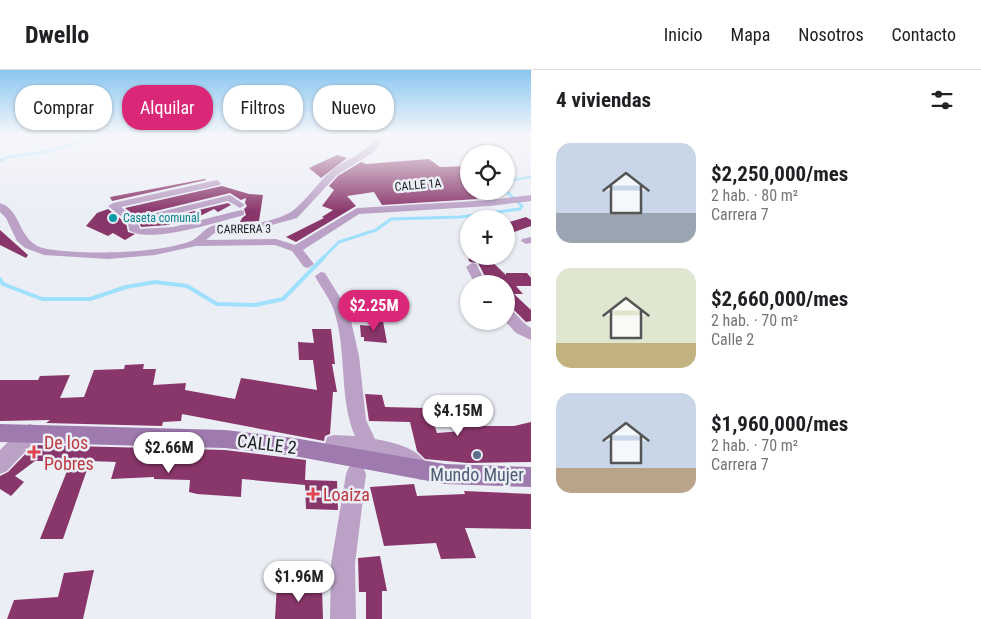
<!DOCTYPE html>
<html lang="es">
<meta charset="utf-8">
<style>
body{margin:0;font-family:"Roboto Condensed",sans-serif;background:#f6f6f6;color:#202124;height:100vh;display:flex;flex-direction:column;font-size:19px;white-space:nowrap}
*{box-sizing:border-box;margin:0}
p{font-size:16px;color:#757577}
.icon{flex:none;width:28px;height:28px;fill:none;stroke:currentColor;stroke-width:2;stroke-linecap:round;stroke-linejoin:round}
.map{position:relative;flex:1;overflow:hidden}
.panel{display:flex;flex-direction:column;background:#fff;width:450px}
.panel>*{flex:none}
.banner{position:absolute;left:15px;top:15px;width:440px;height:45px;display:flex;gap:10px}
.buttons{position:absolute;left:460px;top:75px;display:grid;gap:10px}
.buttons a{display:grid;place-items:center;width:55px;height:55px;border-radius:50%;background:#fff;box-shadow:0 1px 4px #0004;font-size:25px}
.price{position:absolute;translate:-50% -42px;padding:0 11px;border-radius:18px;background:#fff;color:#222;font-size:16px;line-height:32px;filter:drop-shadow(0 1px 2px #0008)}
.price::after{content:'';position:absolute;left:50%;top:30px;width:15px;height:11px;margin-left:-8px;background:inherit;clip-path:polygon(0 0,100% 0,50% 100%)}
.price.on{background:#db2777;color:#fff}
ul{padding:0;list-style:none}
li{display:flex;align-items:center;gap:15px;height:125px;padding:0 25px}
li span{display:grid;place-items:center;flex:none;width:140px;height:100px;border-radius:15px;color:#555}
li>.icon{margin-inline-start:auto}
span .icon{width:60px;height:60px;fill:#fffc;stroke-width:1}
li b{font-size:21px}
h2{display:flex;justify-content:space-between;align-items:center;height:60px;padding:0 25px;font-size:21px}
.tag{padding:0 18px;border-radius:20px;background:#fff;box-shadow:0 1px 4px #0004;font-size:18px;line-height:45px}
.tag.on{background:#db2777;color:#fff}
header{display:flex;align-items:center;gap:30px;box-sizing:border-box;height:70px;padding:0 25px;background:#fff;border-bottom:1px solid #e0e0e0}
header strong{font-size:24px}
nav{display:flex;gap:28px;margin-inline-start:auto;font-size:18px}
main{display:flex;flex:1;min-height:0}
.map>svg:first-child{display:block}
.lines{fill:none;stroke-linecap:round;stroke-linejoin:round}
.stream-far2{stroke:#9ee0fd;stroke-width:2.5}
.stream-far1{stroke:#9ee0fd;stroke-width:3}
.stream{stroke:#9ee0fd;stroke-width:4}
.building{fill:#89366a}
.street{fill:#baa1c5;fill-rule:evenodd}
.secondary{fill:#9f7aaf;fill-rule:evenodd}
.culture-dot{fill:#0f9aa8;stroke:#eceef6;stroke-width:2}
.health-dot{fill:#e0444e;stroke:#eceef6;stroke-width:2}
.service-dot{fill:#5c6f8a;stroke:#eceef6;stroke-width:2}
.labels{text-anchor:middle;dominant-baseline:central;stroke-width:5;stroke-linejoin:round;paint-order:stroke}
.far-street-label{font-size:12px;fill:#202124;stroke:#eceef6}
.far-culture-label{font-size:12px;fill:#0d838f;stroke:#eceef6;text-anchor:start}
.near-health-label{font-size:18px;fill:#be3a42;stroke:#eceef6;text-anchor:start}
.near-street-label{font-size:18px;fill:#202124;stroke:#eceef6}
.near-service-label{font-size:18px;fill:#4e5e75;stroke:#eceef6}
</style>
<header>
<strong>Dwello</strong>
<nav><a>Inicio</a><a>Mapa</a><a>Nosotros</a><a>Contacto</a></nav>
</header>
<main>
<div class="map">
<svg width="531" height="549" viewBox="0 0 531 549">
<rect width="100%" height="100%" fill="#eceef6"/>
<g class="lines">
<path class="stream-far2" d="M0 91 8 87 51 81 104 65
M506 111 531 107"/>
<path class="stream-far1" d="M323 188 339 172 376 160 391 149 460 147 520 139 522 136 506 121"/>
<path class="stream" d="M0 209 3 214 42 229H90L126 217 155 212 187 216 217 234 255 235 283 229 324 187"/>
</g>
<path class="building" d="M337 85 347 88 321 108 309 98Z
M429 89 440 97 469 96V112L463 113 469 121 478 129 382 135 374 122 347 126 356 136 296 172 286 167 324 148 322 147 333 140 322 136 334 120 329 116 338 106 361 92 366 94Z
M205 109 206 110 112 131 110 127Z
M222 116 249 124 263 125 259 151 240 152 242 148 246 145 244 139 247 136 245 133 246 128 241 130 230 123 135 146 125 138Z
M228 133 231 135 218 142 214 139 200 146 196 143 168 155 141 157 140 154Z
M108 139 126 153 128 162 135 164 125 170 113 163 108 166 86 156 97 143Z
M526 147 531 150V156L506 165V153Z
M0 160 28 185 26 188 0 175Z
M487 187 506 205V203H527L531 208V216H516L523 224H514L531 240V251L526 252 514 240 506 236V214H489L478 193 470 192 468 189Z
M371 250 383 251 387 273 364 271V267H361L360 255 371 256Z
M312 259H331L335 294H332L337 322H333L330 364 325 366 324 371 182 344 181 351 163 352 162 356 46 353 50 350 0 351V310H38L40 306 70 305 60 328 84 327 94 300 124 299 125 295 144 294 143 299H156L153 315 186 313 185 320 235 329 241 308 317 320 313 290H299L298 272 314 273Z
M365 324 382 325 385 337 425 338 431 354H434L437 363 462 361 459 352 474 351 476 356H514L531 352V392L468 393 425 389 417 381 410 352 369 351Z
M34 375 225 380 306 390 305 410 337 411 338 440 306 439 305 415 242 409 241 427 197 424 189 422 190 410 154 409V407L111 409 116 392 90 391 63 469H40L71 391H35L15 406 24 412 11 426 0 419V406L8 402Z
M414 414 417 426 465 424 464 421 531 424V459L465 458 476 488 441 489 436 473 384 476 370 417Z
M380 486 387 521H382V549H366V522H359L358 488Z
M94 500 83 549H7L14 530 58 527 64 503Z
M277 514 322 518 323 549H275Z"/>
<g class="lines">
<path class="street" d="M378 65H385L374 82 337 105 297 148 254 160 216 162 206 170 276 169 295 175 357 138 490 130 531 125V131L490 136 359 144 303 180 314 194 308 198 304 197 292 181 275 175 196 176 155 185 108 189 44 185 25 178 17 171 6 148 0 142V133C23 140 17 174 47 179 82 185 157 184 191 171 199 168 203 159 212 156 224 153 238 155 250 154 262 153 277 149 287 144 299 140 319 111 330 102 349 86 361 88 378 65Z
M217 110 221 113 220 115 121 137 135 148 230 125 245 135 240 138 228 131 138 153 140 159 173 157 241 140 244 141V145C221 151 147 175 129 160L128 152 108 136 113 133Z
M531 167V173L526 174 521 171 522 169Z
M472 193 476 194 487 214H475L466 197Z
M321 202 325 203 349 242 359 286 366 350 375 369C396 373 421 378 430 400L427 407 420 410C410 406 404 395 394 392 373 385 348 389 327 381L325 374 327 367 334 365 355 366C339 330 347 283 335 244 332 231 321 218 315 206Z
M506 238C517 241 521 253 531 258V270L516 263 505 251Z
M30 354 37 357 39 363 37 369 7 401 0 404V380L23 357Z
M356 394 363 397 366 404 355 494 356 549H330L331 494 346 404 349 397Z"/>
<path class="secondary" d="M0 354 225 360 294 368 445 394 531 397V417L445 414 294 386 225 378 0 372Z"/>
</g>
<linearGradient id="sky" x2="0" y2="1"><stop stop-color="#8ac6f0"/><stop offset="0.46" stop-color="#f6f7fb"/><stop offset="1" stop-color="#f6f7fb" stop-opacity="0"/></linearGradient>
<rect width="531" height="142" fill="url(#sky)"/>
<circle class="culture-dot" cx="113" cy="148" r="5"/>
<g class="health-dot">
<path d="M31.5 374.5h5v5h5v5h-5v5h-5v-5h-5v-5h5z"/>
<path d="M310.5 416.5h5v5h5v5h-5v5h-5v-5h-5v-5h5z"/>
</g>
<circle class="service-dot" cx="477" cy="385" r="5"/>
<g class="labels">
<g class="far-street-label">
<text transform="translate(418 115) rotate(-5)">CALLE 1A</text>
<text transform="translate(244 159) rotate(-1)">CARRERA 3</text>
</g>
<g class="far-culture-label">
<text x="123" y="148">Caseta comunal</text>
</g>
<g class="near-health-label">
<text x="44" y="372">De los<tspan x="44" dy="21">Pobres</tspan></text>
<text x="323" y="424">Loaiza</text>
</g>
<g class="near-street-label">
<text transform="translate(267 374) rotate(7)">CALLE 2</text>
</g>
<g class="near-service-label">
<text x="477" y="404">Mundo Mujer</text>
</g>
</g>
</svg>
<div class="buttons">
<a><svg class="icon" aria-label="locate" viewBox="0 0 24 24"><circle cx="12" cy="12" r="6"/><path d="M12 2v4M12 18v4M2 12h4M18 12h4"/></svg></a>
<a>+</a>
<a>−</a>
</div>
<b class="price on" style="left:374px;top:262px">$2.25M</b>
<b class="price" style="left:458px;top:367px">$4.15M</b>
<b class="price" style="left:169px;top:404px">$2.66M</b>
<b class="price" style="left:299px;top:533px">$1.96M</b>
<div class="banner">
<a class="tag">Comprar</a>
<a class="tag on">Alquilar</a>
<a class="tag">Filtros</a>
<a class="tag">Nuevo</a>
</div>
</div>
<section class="panel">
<h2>4 viviendas<svg class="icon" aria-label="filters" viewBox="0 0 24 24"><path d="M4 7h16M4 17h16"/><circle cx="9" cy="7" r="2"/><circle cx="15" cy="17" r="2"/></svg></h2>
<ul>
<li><span style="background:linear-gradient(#c9d6e8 70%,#9aa5b1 0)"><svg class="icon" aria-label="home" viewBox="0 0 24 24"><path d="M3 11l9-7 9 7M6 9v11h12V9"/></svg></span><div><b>$2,250,000/mes</b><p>2 hab. · 80 m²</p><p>Carrera 7</p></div></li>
<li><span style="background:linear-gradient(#dfe7d0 75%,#c2b280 0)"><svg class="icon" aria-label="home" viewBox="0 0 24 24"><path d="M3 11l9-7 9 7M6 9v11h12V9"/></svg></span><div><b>$2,660,000/mes</b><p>2 hab. · 70 m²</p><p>Calle 2</p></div></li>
<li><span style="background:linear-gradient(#c9d6e8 75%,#b9a48a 0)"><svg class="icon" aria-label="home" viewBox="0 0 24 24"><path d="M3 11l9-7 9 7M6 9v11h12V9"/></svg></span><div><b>$1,960,000/mes</b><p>2 hab. · 70 m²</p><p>Carrera 7</p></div></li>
</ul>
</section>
</main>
